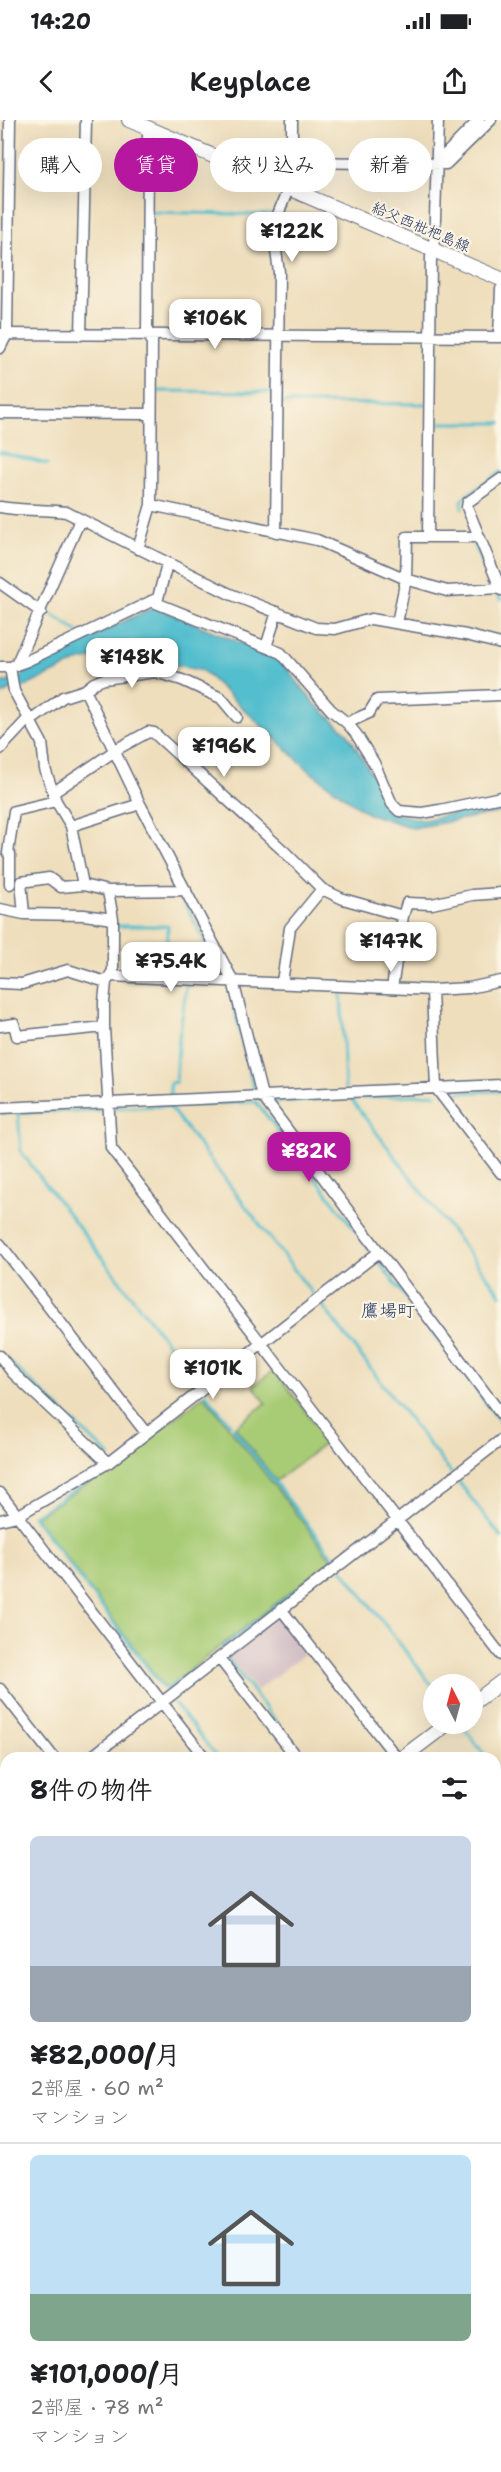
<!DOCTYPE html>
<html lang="ja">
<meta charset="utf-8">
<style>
body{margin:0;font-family:"Shantell Sans","Klee One",sans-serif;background:#f6f6f6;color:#202124;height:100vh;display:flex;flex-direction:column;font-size:22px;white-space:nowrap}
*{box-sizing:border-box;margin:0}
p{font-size:20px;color:#757577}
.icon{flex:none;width:33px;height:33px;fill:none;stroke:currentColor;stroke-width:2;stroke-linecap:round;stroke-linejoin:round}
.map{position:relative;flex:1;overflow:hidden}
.sheet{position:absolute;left:0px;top:1632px;width:501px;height:720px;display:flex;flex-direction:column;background:#fff;border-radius:18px 18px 0 0;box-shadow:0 6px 24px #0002}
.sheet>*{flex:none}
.hud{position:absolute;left:18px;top:18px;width:465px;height:54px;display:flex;gap:12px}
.needle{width:39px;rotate:354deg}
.fabs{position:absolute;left:423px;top:1554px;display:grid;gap:12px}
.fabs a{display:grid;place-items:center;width:60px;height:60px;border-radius:50%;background:#fff;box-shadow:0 6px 24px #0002;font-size:30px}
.price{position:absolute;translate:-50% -51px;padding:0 14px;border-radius:12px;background:#fff;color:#222;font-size:20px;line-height:39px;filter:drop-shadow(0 2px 3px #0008)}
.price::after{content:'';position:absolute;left:50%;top:36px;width:18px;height:14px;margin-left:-9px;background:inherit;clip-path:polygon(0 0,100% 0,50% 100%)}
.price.on{background:#b5179e;color:#fff}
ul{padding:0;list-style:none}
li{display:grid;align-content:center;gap:12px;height:318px;padding:0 30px}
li+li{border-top:2px solid #e0e0e0}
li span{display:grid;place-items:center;height:186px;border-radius:9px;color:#555}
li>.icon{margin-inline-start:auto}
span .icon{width:108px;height:108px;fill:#fffc;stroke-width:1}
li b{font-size:26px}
h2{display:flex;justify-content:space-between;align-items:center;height:72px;padding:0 30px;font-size:26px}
.tag{padding:0 21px;border-radius:27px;background:#fff;box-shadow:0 6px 24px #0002;font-size:21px;line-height:54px}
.tag.on{background:#b5179e;color:#fff}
.status{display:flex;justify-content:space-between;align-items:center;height:42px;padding:0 30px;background:#fff;direction:ltr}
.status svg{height:16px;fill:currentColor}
header{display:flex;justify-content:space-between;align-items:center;height:78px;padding:0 30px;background:#fff;font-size:27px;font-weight:600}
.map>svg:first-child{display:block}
.industrial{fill:#d2bec5}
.green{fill:#a8cc76;stroke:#627e6a;stroke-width:1.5}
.water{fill:#53bece;stroke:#377696;stroke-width:1.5}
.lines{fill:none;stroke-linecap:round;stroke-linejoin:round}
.stream{stroke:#53bece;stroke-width:3}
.street-casing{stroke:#656c7f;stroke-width:13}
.secondary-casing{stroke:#656c7f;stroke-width:16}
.street{stroke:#fff;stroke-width:10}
.secondary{stroke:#fff;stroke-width:14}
.labels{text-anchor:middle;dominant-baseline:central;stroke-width:4.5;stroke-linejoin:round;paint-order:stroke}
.street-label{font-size:15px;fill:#1b2f5e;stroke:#fcf5e5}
.quarter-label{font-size:18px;fill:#1b2f5e;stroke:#fcf5e5}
</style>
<div class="status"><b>14:20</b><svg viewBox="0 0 49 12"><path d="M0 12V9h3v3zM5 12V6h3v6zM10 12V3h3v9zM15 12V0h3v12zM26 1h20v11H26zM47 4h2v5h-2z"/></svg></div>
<header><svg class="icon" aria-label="back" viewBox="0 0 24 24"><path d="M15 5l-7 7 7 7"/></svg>Keyplace<svg class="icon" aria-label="share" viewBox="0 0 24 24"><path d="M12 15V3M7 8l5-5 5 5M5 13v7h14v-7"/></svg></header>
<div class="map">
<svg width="501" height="2352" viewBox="0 0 501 2352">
<rect width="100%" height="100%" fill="#fcf5e5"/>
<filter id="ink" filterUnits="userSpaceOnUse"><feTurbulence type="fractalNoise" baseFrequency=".0167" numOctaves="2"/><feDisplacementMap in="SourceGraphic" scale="12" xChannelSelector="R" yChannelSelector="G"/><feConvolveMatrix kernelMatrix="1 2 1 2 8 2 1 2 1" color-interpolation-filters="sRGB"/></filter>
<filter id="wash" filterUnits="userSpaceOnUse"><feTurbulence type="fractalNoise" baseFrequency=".008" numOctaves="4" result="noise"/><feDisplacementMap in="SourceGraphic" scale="24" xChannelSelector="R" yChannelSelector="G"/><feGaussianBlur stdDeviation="1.35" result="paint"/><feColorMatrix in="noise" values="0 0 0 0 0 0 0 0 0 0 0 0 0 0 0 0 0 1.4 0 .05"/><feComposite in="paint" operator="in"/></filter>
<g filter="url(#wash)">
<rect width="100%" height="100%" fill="#eedebc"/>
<path class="industrial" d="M276 1498 283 1499 308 1531 256 1571 231 1539V1533Z"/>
<path class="green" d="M274 1250 328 1321 276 1361 235 1307 266 1283 253 1266Z
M204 1275 332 1440 167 1568 164 1567 35 1397 113 1348Z"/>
<path class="water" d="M154 487 278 538 315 584 348 614 374 658 387 692 424 700 501 683V692L413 708 367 693 312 653 203 551 120 532 77 542 22 568 11 569 0 576V563L18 560 32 545Z"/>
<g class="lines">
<path class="stream" d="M151 92 273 95
M156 271 272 272
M281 283 426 284
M441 303H501
M0 332 47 344
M462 388V381L466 376 501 352
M473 421 491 463
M496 472 501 480
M47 491 77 511
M180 775 217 844
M117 806H168L166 836 189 838 187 855
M341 869 345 968
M233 884 254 971
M444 973 501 971
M170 976V963L176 962 178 926 187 862
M350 978 501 1175
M271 982 436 974
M169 986 315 1177
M115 988 256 982 306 1047
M18 992 21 1032 201 1267
M0 993 105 990
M311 1052 371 1131
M378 1141 501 1303
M321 1184 451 1353
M11 1243 110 1336
M205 1273 230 1304
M100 1354 33 1396 163 1568 167 1569 194 1550
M457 1360 501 1417
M342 1449 434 1568
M222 1528 335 1440 233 1308
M229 1536 228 1539 304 1638
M174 1583 218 1638
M461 1604 487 1638
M495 1648 501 1656
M495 1821 501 1831
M0 1982 6 1977"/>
</g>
</g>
<g filter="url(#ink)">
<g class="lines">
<defs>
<path id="street" d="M438 0 434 131 431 137 428 417H477
M292 42 446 44 491 0
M437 43 479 0
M0 214 501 217
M81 215 86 0
M147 216 148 8
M499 217 501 169
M0 228 7 214 10 0
M0 293 151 294
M501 359 468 382 467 387 501 470
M151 385 317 420 406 459 447 471 500 468
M0 387C22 391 44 389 66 392L230 474 316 508 335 509 371 499 466 515 501 524
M276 412 279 152 275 124 271 112 292 59V0
M138 429 151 385 152 216
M0 463 41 492
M151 481 281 533 331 590 347 603 356 614 374 643 392 684 399 691 422 693 440 690 501 677
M397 503 406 459 407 417H428
M266 527 277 492
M16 545 80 400
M0 547H10L27 541 158 478 167 444
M10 547 14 571 42 623 45 649 56 681 71 706 83 765 108 771 113 799V851L106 862 104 882V907
M85 570 140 684 233 861 262 976 501 1294
M29 602 63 577 85 570 94 563 104 559 155 552 182 560 221 578 237 597
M347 603 369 593 377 580 501 575
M0 629 28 599
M54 672 119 628 148 612 154 613 286 733 322 769 343 779 403 796 407 783 432 784 472 775 501 773
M71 706 140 684
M10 764V734L8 733 14 691 56 681
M83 765 61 767 49 758 21 762 24 794 84 795 113 799
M108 771 186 770
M0 789 24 794
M110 856 432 870 469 868 501 861
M282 862 290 808 322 769
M0 863 22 864 68 850 106 862
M392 868 403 796
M432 870 436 968 501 1053
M0 906 14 904 17 916 104 907 111 1028 501 1535
M0 988 501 965
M0 1124 146 1313
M0 1236 12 1252 108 1343
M0 1373 205 1638
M0 1400 17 1396 108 1343 379 1132
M281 1489 397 1638
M219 1538 297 1638
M0 1569 54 1638
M90 1638 501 1320
M0 1720 6 1714
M0 1738 6 1744
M495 1752 501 1748
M0 1853 6 1855
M495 1875 501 1871
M495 1936 501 1933
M0 1972 6 1967
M495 2008 501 2015
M495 2031 501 2026
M0 2052 6 2062
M0 2126 6 2148
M495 2140 501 2147
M495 2194 501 2200
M495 2249 501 2256
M498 2288 501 2292
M162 2346 167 2352
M361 2346 366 2352
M5 2352 6 2281
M34 2352V2346
M127 2352 134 2346
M305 2352 312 2346"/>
<path id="secondary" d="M129 0 501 159
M472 1584 501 1562
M402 1638 447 1604"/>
</defs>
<use href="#street" class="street-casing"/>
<use href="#secondary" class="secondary-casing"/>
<use href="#street" class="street"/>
<use href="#secondary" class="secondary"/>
</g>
</g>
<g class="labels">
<g class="street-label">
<text transform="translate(421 107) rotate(23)">給父西枇杷島線</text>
</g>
<g class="quarter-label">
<text x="388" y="1191">鷹場町</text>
</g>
</g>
</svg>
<div class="fabs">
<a><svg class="needle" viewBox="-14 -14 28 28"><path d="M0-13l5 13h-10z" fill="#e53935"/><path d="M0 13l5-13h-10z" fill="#757577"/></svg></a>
</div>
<b class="price" style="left:292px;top:143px">¥122K</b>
<b class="price" style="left:215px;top:230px">¥106K</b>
<b class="price" style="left:132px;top:569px">¥148K</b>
<b class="price" style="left:224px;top:658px">¥196K</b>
<b class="price" style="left:391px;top:853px">¥147K</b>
<b class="price" style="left:171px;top:873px">¥75.4K</b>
<b class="price on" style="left:309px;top:1063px">¥82K</b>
<b class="price" style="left:213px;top:1280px">¥101K</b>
<div class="hud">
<a class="tag">購入</a>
<a class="tag on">賃貸</a>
<a class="tag">絞り込み</a>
<a class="tag">新着</a>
</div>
<section class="sheet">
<h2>8件の物件<svg class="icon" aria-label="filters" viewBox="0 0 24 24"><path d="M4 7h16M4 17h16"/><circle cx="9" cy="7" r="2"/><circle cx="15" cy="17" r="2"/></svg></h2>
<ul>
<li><span style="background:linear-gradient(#c9d6e8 70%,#9aa5b1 0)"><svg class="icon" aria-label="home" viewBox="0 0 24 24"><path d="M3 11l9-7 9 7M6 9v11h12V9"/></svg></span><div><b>¥82,000/月</b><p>2部屋 · 60 m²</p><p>マンション</p></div></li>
<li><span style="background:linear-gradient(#bfe0f5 75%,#7fa58c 0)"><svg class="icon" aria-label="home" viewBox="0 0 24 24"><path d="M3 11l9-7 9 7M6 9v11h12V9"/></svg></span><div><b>¥101,000/月</b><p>2部屋 · 78 m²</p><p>マンション</p></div></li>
</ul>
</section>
</div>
